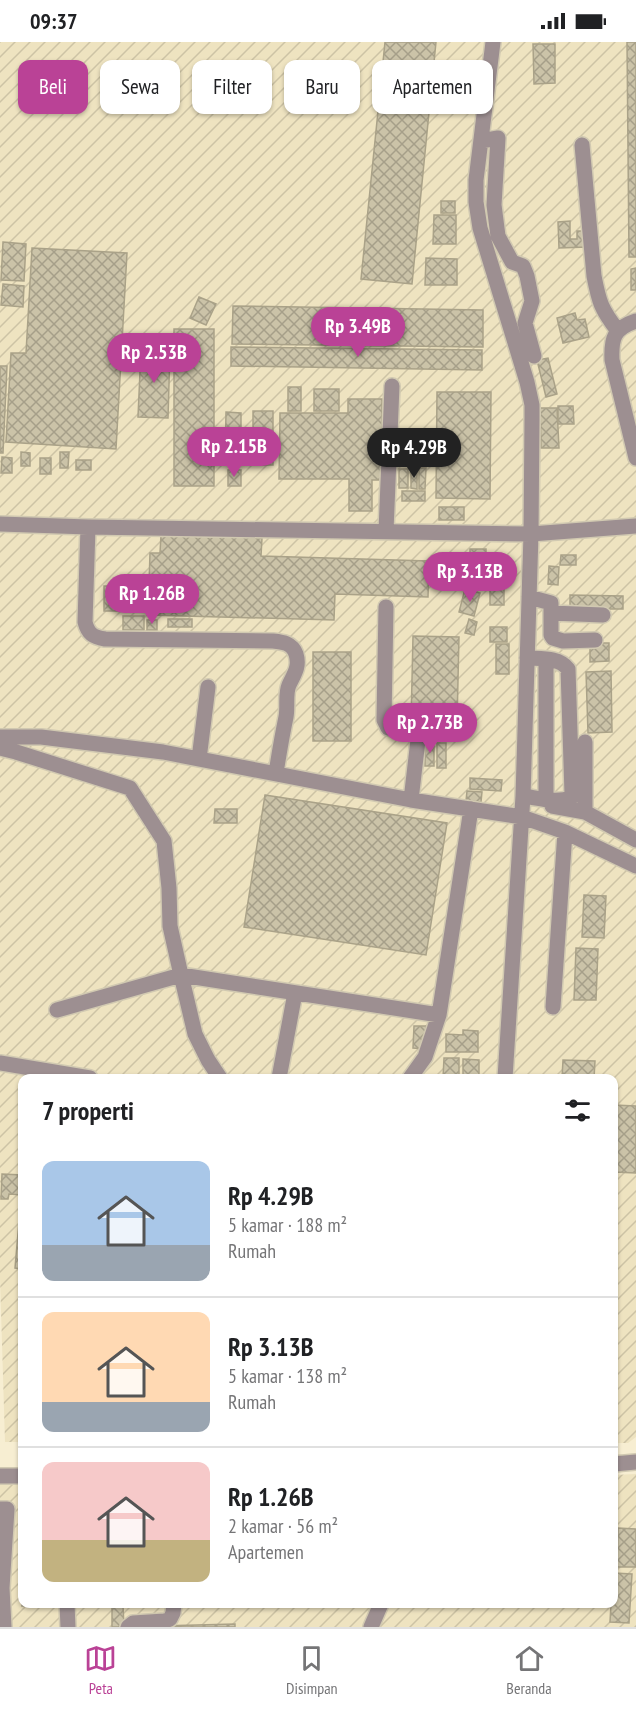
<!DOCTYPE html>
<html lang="id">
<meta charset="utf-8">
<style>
body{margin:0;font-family:"PT Sans Narrow",sans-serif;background:#f2f2f2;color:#202124;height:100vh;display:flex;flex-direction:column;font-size:22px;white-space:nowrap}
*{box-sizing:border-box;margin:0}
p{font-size:20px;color:#757577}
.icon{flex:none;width:33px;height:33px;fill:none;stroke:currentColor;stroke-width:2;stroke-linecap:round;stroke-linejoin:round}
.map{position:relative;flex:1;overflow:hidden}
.panel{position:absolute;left:18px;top:1032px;width:600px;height:534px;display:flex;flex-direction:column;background:#fff;border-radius:12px;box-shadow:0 2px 4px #0004}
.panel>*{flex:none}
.banner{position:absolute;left:18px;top:18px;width:600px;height:54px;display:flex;gap:12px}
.price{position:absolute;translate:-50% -51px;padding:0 14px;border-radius:21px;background:#ba4296;color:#fff;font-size:20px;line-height:39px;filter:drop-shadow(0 2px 3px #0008)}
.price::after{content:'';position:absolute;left:50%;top:36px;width:18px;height:14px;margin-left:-9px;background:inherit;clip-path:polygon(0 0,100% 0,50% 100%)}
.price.active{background:#222;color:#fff}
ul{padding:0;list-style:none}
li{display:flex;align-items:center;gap:18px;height:150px;padding:0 24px}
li+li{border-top:2px solid #e0e0e0}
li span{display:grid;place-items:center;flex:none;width:168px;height:120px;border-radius:12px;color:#555}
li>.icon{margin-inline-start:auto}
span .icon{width:72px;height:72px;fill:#fffc;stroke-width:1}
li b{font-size:26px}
h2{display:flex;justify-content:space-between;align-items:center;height:72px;padding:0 24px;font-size:26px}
.chip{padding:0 21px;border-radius:12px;background:#fff;box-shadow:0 2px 4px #0004;font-size:21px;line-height:54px}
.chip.active{background:#ba4296;color:#fff}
.status{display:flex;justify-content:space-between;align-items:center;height:42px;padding:0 30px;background:#fff;direction:ltr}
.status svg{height:16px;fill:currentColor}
.tabs{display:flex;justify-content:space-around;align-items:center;height:84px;border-top:2px solid #e0e0e0;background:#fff;font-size:16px;color:#757577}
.tabs a{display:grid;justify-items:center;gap:3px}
.tabs .active{color:#ba4296}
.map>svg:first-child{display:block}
.industrial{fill:url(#industrial-furrows)}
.building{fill:url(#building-cross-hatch);stroke:#aaa288;stroke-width:1.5}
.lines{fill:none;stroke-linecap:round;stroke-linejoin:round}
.minor-casing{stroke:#d1c9b1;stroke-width:18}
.minor{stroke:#9d8f91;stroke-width:15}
</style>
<div class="status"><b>09:37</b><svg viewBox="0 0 49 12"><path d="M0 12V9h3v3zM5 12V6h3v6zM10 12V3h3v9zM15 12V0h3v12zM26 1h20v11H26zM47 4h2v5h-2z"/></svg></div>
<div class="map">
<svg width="636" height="1585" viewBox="0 0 636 1585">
<defs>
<pattern id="industrial-furrows" width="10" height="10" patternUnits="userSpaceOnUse" patternTransform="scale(1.5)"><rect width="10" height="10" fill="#eee3c0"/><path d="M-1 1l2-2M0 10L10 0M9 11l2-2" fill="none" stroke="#cdc3a5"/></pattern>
<pattern id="building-cross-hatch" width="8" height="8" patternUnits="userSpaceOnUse" patternTransform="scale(1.5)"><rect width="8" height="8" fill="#cbc3a8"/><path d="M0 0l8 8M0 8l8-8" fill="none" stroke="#a69f89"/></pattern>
</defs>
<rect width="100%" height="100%" fill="#f7eed2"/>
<path class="industrial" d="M0 0H636V1395L628 1401H614V1036H22V1400H5L0 1236Z
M636 1432V1585H0V1441H22V1562H614V1433Z"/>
<path class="building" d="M385 0H436L412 242 361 237Z
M627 0H636V215H629Z
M533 2H555V41L534 42Z
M441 159H455V171H441Z
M434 173H456V202H433Z
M570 179V197H577V189H587V205L559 206 558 180Z
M3 200 26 202 24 239 1 238Z
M32 206 127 211 116 407 6 400 11 311H26Z
M426 216 457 217V243H425Z
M636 226V248H631V227Z
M3 242 24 244 23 265 1 263Z
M199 255 216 262 206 283 190 276Z
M233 264 483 268V305L232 302Z
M575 271 577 278 585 277 589 295 563 301 557 276Z
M174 287H214V444H174Z
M231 305 482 308V328L231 324Z
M141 307 170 308 168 376 138 375Z
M548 316 557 352 546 355 537 318Z
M0 324H7L3 411H0Z
M288 345H301V369H288Z
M314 347H339V369H314Z
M437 350H491L490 457 436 456Z
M348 357H382V438H372V469H349V437H279L280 371H348Z
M558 364H573L574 382H558Z
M540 366H557L559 406H541Z
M253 369H273V423H253Z
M226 370 241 371V422H225Z
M21 410 30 411V424H21Z
M60 410H69L68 426H60Z
M2 415 12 416V431H1Z
M40 416H51V432H40Z
M76 418H91V428H76Z
M419 426H426L425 447H419Z
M399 427H408V446H399Z
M411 427 417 428V447L411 446Z
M228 428H241V444H228Z
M402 449H425V459H402Z
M439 465H464V478H439Z
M161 493 262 496 261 514 429 519 428 555 335 552 334 578 148 573 150 511H160Z
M470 507H486V519H470Z
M561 513H576V523H560Z
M490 519H504V563H490Z
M549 524 559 525 558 543 548 542Z
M104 544H145V569H104Z
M465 547 480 551 474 574 459 570Z
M570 553 623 554V567H570Z
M123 574H144V588H123Z
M168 577H192V585H168Z
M469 577 477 580 474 593 465 591Z
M147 578H157V588H147Z
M490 585H507V600H490Z
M413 594 459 595 457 682 411 681Z
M590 601H609V619L590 620Z
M496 602H509V632H496Z
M313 610H351V699H313Z
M611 629 612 690 588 691 586 630Z
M425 701H434V724H425Z
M437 701H446V726H437Z
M470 736 502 738 501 749 470 747Z
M467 749 482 750 481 760 466 759Z
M265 753 447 781 426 913 244 885Z
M215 767H237V781H214Z
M584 853 606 854 604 896 582 895Z
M576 906 598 907 596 958H574Z
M414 984H426L425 1007 413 1006Z
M463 988 478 989V1010H446V992L463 993Z
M444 1016H459V1036H443Z
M463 1017 479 1018V1036H463Z
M563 1018 595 1019 594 1036H562Z
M614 1063 636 1064V1131L614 1130Z
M2 1132 22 1133V1153L9 1152 8 1157H1Z
M20 1168H22V1227L15 1226Z
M22 1456V1562H56V1563L22 1564 20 1457Z
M618 1486 636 1487V1525H617Z
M614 1531 632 1532 629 1581 610 1580 611 1562H614Z
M112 1564H123L124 1585H112Z
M235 1582V1585H158V1584Z"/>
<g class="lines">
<defs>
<path id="minor" d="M493 0 476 138V160L480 186 527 340 532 363V377L531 492 523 754 505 1036
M481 99 498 96 494 163 498 194 512 220 523 224 527 234 532 259 525 281 534 314
M582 103 594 234C599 260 601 267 618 289
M636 279C614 286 611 296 612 318L636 416
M0 482 88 485 531 492 636 484
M88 485 85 580C88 592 93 595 105 597L273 599C283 600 292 601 296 612 300 625 294 632 289 643 285 652 288 665 286 675 282 694 279 712 276 731
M386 489 392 344
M529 555 551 561V593L553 596 563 599 595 598
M386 565 384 678 388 686 415 692 418 698 411 758
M551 571 603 573
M546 617V757
M0 695H41L163 710 411 758 522 775 565 790 636 824
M0 706 16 710 130 746 164 799 169 846 170 884 181 933 195 992 208 1018 220 1036
M199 717 208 645
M523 754C538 756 558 762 572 755V752L568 627C559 615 541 617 527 616
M552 764 585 770 636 798
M585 770V700
M553 965 565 790
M57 968 181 933 439 973 471 767
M0 1021 90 1036
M279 1036 295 951
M410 1036 425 1015 439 973
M614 1422 636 1420
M0 1434H22
M0 1467H7L2 1546 4 1585
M67 1562 68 1585
M128 1585 133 1581 165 1579 170 1577 173 1571 174 1562
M371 1585 381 1562"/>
</defs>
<use href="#minor" class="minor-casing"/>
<use href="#minor" class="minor"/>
</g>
</svg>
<b class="price" style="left:358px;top:316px">Rp 3.49B</b>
<b class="price" style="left:154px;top:342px">Rp 2.53B</b>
<b class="price" style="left:234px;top:436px">Rp 2.15B</b>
<b class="price active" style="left:414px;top:437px">Rp 4.29B</b>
<b class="price" style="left:470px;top:561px">Rp 3.13B</b>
<b class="price" style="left:152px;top:583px">Rp 1.26B</b>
<b class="price" style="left:430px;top:712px">Rp 2.73B</b>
<div class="banner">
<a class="chip active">Beli</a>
<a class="chip">Sewa</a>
<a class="chip">Filter</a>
<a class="chip">Baru</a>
<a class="chip">Apartemen</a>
</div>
<section class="panel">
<h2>7 properti<svg class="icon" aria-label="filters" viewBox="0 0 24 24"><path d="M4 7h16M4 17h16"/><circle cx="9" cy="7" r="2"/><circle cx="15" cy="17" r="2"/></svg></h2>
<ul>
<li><span style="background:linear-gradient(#a9c7e8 70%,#9aa5b1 0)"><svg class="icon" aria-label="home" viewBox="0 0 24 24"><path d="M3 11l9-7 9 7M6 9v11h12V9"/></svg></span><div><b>Rp 4.29B</b><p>5 kamar · 188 m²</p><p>Rumah</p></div></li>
<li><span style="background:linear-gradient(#ffd9b3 75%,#9aa5b1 0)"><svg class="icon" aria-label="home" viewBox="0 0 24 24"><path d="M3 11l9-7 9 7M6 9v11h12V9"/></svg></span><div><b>Rp 3.13B</b><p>5 kamar · 138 m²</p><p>Rumah</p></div></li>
<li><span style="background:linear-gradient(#f6c9c9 65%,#c2b280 0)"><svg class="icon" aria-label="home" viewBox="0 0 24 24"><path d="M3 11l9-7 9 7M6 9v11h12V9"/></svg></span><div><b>Rp 1.26B</b><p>2 kamar · 56 m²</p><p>Apartemen</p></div></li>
</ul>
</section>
</div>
<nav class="tabs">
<a class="active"><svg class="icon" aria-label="map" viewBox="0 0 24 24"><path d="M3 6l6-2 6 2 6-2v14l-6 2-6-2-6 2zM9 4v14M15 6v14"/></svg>Peta</a>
<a><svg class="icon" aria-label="saved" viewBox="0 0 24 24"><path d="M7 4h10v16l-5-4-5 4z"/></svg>Disimpan</a>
<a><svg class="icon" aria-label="home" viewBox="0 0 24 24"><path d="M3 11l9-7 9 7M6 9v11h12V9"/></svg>Beranda</a>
</nav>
